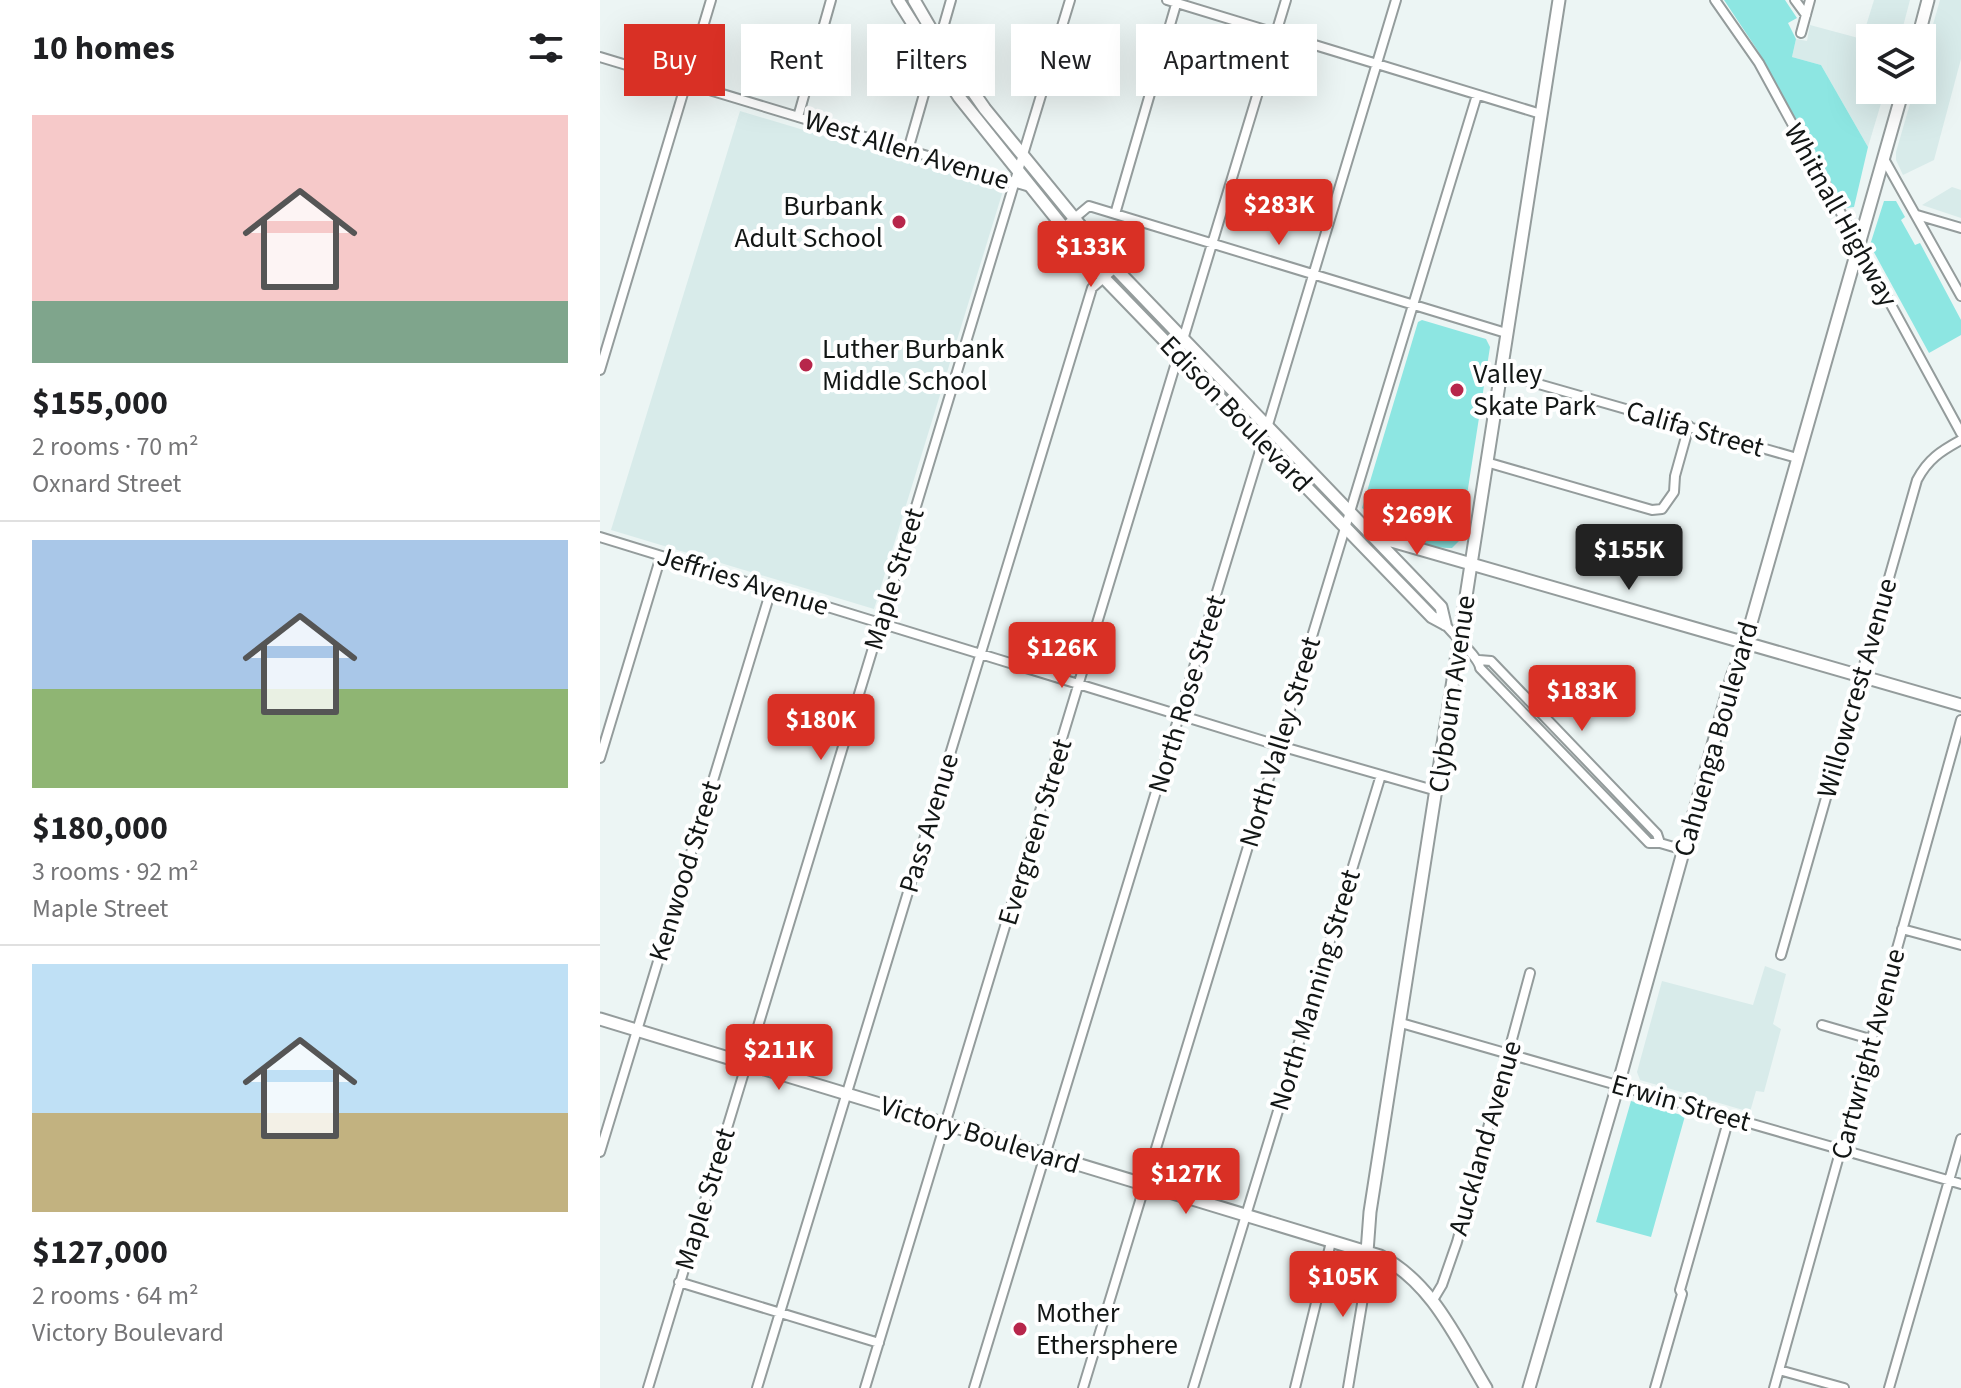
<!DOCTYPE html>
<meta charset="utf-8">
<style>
body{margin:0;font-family:"Source Sans 3",sans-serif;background:#f2f2f2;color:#202124;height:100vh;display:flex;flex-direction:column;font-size:30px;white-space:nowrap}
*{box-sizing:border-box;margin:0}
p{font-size:26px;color:#757577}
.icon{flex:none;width:44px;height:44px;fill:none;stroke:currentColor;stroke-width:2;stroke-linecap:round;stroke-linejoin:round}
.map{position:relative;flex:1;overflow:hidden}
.details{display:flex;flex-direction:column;background:#fff;width:600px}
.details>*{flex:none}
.banner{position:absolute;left:24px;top:24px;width:760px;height:72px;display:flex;gap:16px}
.tools{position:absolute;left:1256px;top:24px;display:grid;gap:16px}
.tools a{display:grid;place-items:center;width:80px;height:80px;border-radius:0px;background:#fff;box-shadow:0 8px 32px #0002;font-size:40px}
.price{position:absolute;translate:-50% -68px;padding:0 18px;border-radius:8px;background:#d93025;color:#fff;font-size:26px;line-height:52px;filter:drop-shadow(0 2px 4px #0008)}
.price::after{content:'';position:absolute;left:50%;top:48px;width:24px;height:18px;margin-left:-12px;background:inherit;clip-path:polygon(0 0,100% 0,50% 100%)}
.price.current{background:#222;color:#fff}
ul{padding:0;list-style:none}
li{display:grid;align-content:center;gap:16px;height:424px;padding:0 32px}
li+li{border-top:2px solid #e0e0e0}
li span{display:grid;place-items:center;height:248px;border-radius:0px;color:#555}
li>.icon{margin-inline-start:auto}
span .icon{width:144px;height:144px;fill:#fffc;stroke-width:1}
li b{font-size:34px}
h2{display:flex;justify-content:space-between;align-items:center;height:96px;padding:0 32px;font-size:34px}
.tag{padding:0 28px;border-radius:0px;background:#fff;box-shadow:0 8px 32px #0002;font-size:28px;line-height:72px}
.tag.current{background:#d93025;color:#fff}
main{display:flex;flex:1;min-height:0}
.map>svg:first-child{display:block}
.built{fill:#d8ebea}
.green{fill:#8de6e2}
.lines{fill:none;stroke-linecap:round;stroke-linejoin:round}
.street-casing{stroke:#949c9c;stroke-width:12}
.secondary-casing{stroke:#949c9c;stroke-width:15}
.street{stroke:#fff;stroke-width:8}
.secondary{stroke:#fff;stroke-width:11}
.poi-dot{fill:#b7264b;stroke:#fff;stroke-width:3}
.labels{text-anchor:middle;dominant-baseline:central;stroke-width:8;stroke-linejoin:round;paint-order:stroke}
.street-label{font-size:28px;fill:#121615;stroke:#fff}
.poi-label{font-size:28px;fill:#121615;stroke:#fff;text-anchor:start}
</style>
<main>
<section class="details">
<h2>10 homes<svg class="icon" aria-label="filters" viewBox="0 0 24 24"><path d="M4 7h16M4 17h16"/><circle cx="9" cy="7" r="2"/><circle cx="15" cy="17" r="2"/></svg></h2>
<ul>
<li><span style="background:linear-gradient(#f6c9c9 75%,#7fa58c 0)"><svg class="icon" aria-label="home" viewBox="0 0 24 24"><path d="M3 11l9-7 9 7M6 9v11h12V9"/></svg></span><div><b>$155,000</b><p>2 rooms · 70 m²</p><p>Oxnard Street</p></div></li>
<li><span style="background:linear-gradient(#a9c7e8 60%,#8fb573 0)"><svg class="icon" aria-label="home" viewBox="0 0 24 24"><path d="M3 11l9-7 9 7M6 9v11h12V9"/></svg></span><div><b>$180,000</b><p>3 rooms · 92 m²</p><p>Maple Street</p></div></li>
<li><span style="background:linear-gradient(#bfe0f5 60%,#c2b280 0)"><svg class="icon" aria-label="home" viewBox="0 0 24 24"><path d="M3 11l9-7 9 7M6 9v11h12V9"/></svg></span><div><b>$127,000</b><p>2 rooms · 64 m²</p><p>Victory Boulevard</p></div></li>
</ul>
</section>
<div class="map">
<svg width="1361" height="1388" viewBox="0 0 1361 1388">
<rect width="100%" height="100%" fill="#ecf5f4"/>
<path class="built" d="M1274 0H1310L1300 38H1270V90H1285L1268 147 1221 65 1192 57 1196 39 1207 41 1210 25 1262 39Z
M1340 0H1361V59L1334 160 1303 175 1296 160V152L1314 90H1322V63Z
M140 111 400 189 402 194 274 609 11 530Z
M1352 187 1361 190V218L1322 205Z
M1165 966 1186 974 1173 1024 1181 1029 1164 1092 1156 1091 1150 1112 1040 1080 1037 1072 1062 981 1153 1005Z"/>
<path class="green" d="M1124 0H1185L1197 18 1188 23 1196 39 1192 57 1221 65 1268 147 1254 207 1246 208 1240 202 1158 51Z
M1284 201H1296L1305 217 1301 220 1315 245 1320 243 1361 320V335L1329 353 1270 245Z
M822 320 886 339 890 347 860 540 852 548C820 549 787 527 762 508L818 322Z
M1031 1101 1085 1116 1051 1237 996 1222Z"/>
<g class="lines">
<defs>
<path id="street" d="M567 0 941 114
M1115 0 1159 63 1361 433
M1195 0 1206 15
M1201 33 1210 0
M0 57 430 187
M198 117 231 0
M308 150 351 0
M1284 159 1361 296
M515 214 577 1
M1317 215 1361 228
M464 227 489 206 906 333
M0 370 111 0
M900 373 1197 458
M667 428 796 0
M886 462 1052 510 1062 509 1074 492 1075 476 1089 426
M0 537 680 746 837 791
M845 624C853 635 879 657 880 668L1049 843H1060L1084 850
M879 660 891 661 1057 834 1060 843
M0 758 61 556
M1302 929 1361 945
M1181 955 1317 480C1328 459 1341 451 1361 440
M801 1023 1361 1184
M1222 1025 1270 1039
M0 1152 171 590
M79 1282 279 1343
M833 1300 842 1285 857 1242 930 973
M1179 1370 1244 1388
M48 1388 470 0
M157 1388 492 288 515 268
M265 1388 686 0
M374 1388 663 441
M483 1388 877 95
M593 1388 781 775
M695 1388 731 1242
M748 1388 768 1268 767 1252
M1055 1388 1082 1294 1080 1290 1129 1118
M1174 1388 1361 720
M1289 1388 1361 1139"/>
<path id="secondary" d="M298 0 359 97 504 278 832 617 845 624
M314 0 339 43 385 109 515 268 841 607 845 624
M1318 38 1328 0
M774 536 1361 705
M0 1019 780 1256C832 1282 857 1340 886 1388
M767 1252 770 1212 959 0
M929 1388 1018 1085 1132 677 1145 644 1303 90"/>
</defs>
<use href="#street" class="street-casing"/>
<use href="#secondary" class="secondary-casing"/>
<use href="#street" class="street"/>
<use href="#secondary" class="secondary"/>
</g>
<g class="poi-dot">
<circle cx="299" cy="222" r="8"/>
<circle cx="206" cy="365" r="8"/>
<circle cx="857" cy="390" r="8"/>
<circle cx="420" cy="1329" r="8"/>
</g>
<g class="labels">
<g class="street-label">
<text transform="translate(307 150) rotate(17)">West Allen Avenue</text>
<text transform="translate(1241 215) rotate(61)">Whitnall Highway</text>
<text transform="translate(636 414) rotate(46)">Edison Boulevard</text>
<text transform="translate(1095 429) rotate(16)">Califa Street</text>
<text transform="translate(294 579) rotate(-73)">Maple Street</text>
<text transform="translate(143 581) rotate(17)">Jeffries Avenue</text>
<text transform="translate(1257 688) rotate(-74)">Willowcrest Avenue</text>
<text transform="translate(587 694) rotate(-73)">North Rose Street</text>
<text transform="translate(852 694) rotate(-82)">Clybourn Avenue</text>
<text transform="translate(1116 739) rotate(-74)">Cahuenga Boulevard</text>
<text transform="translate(680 742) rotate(-73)">North Valley Street</text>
<text transform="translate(329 823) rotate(-73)">Pass Avenue</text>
<text transform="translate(435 832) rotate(-73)">Evergreen Street</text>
<text transform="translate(85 871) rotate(-73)">Kenwood Street</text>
<text transform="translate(715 990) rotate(-73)">North Manning Street</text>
<text transform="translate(1268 1054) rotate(-75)">Cartwright Avenue</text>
<text transform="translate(1081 1103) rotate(16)">Erwin Street</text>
<text transform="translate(380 1135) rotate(17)">Victory Boulevard</text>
<text transform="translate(885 1138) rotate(-74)">Auckland Avenue</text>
<text transform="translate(105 1199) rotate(-73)">Maple Street</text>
</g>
<g class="poi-label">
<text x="283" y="206" text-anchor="end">Burbank<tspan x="283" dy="32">Adult School</tspan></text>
<text x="222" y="349">Luther Burbank<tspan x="222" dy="32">Middle School</tspan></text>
<text x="873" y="374">Valley<tspan x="873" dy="32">Skate Park</tspan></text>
<text x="436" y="1313">Mother<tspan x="436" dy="32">Ethersphere</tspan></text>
</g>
</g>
</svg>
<div class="tools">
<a><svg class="icon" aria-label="layers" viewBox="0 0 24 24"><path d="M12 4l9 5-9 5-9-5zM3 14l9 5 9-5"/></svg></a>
</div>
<b class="price" style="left:679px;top:247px">$283K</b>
<b class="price" style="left:491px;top:289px">$133K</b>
<b class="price" style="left:817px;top:557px">$269K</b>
<b class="price current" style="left:1029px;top:592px">$155K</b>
<b class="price" style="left:462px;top:690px">$126K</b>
<b class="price" style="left:982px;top:733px">$183K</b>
<b class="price" style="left:221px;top:762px">$180K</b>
<b class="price" style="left:179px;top:1092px">$211K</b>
<b class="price" style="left:586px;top:1216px">$127K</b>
<b class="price" style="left:743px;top:1319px">$105K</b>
<div class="banner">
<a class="tag current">Buy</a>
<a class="tag">Rent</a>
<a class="tag">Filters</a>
<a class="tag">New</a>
<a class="tag">Apartment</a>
</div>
</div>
</main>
